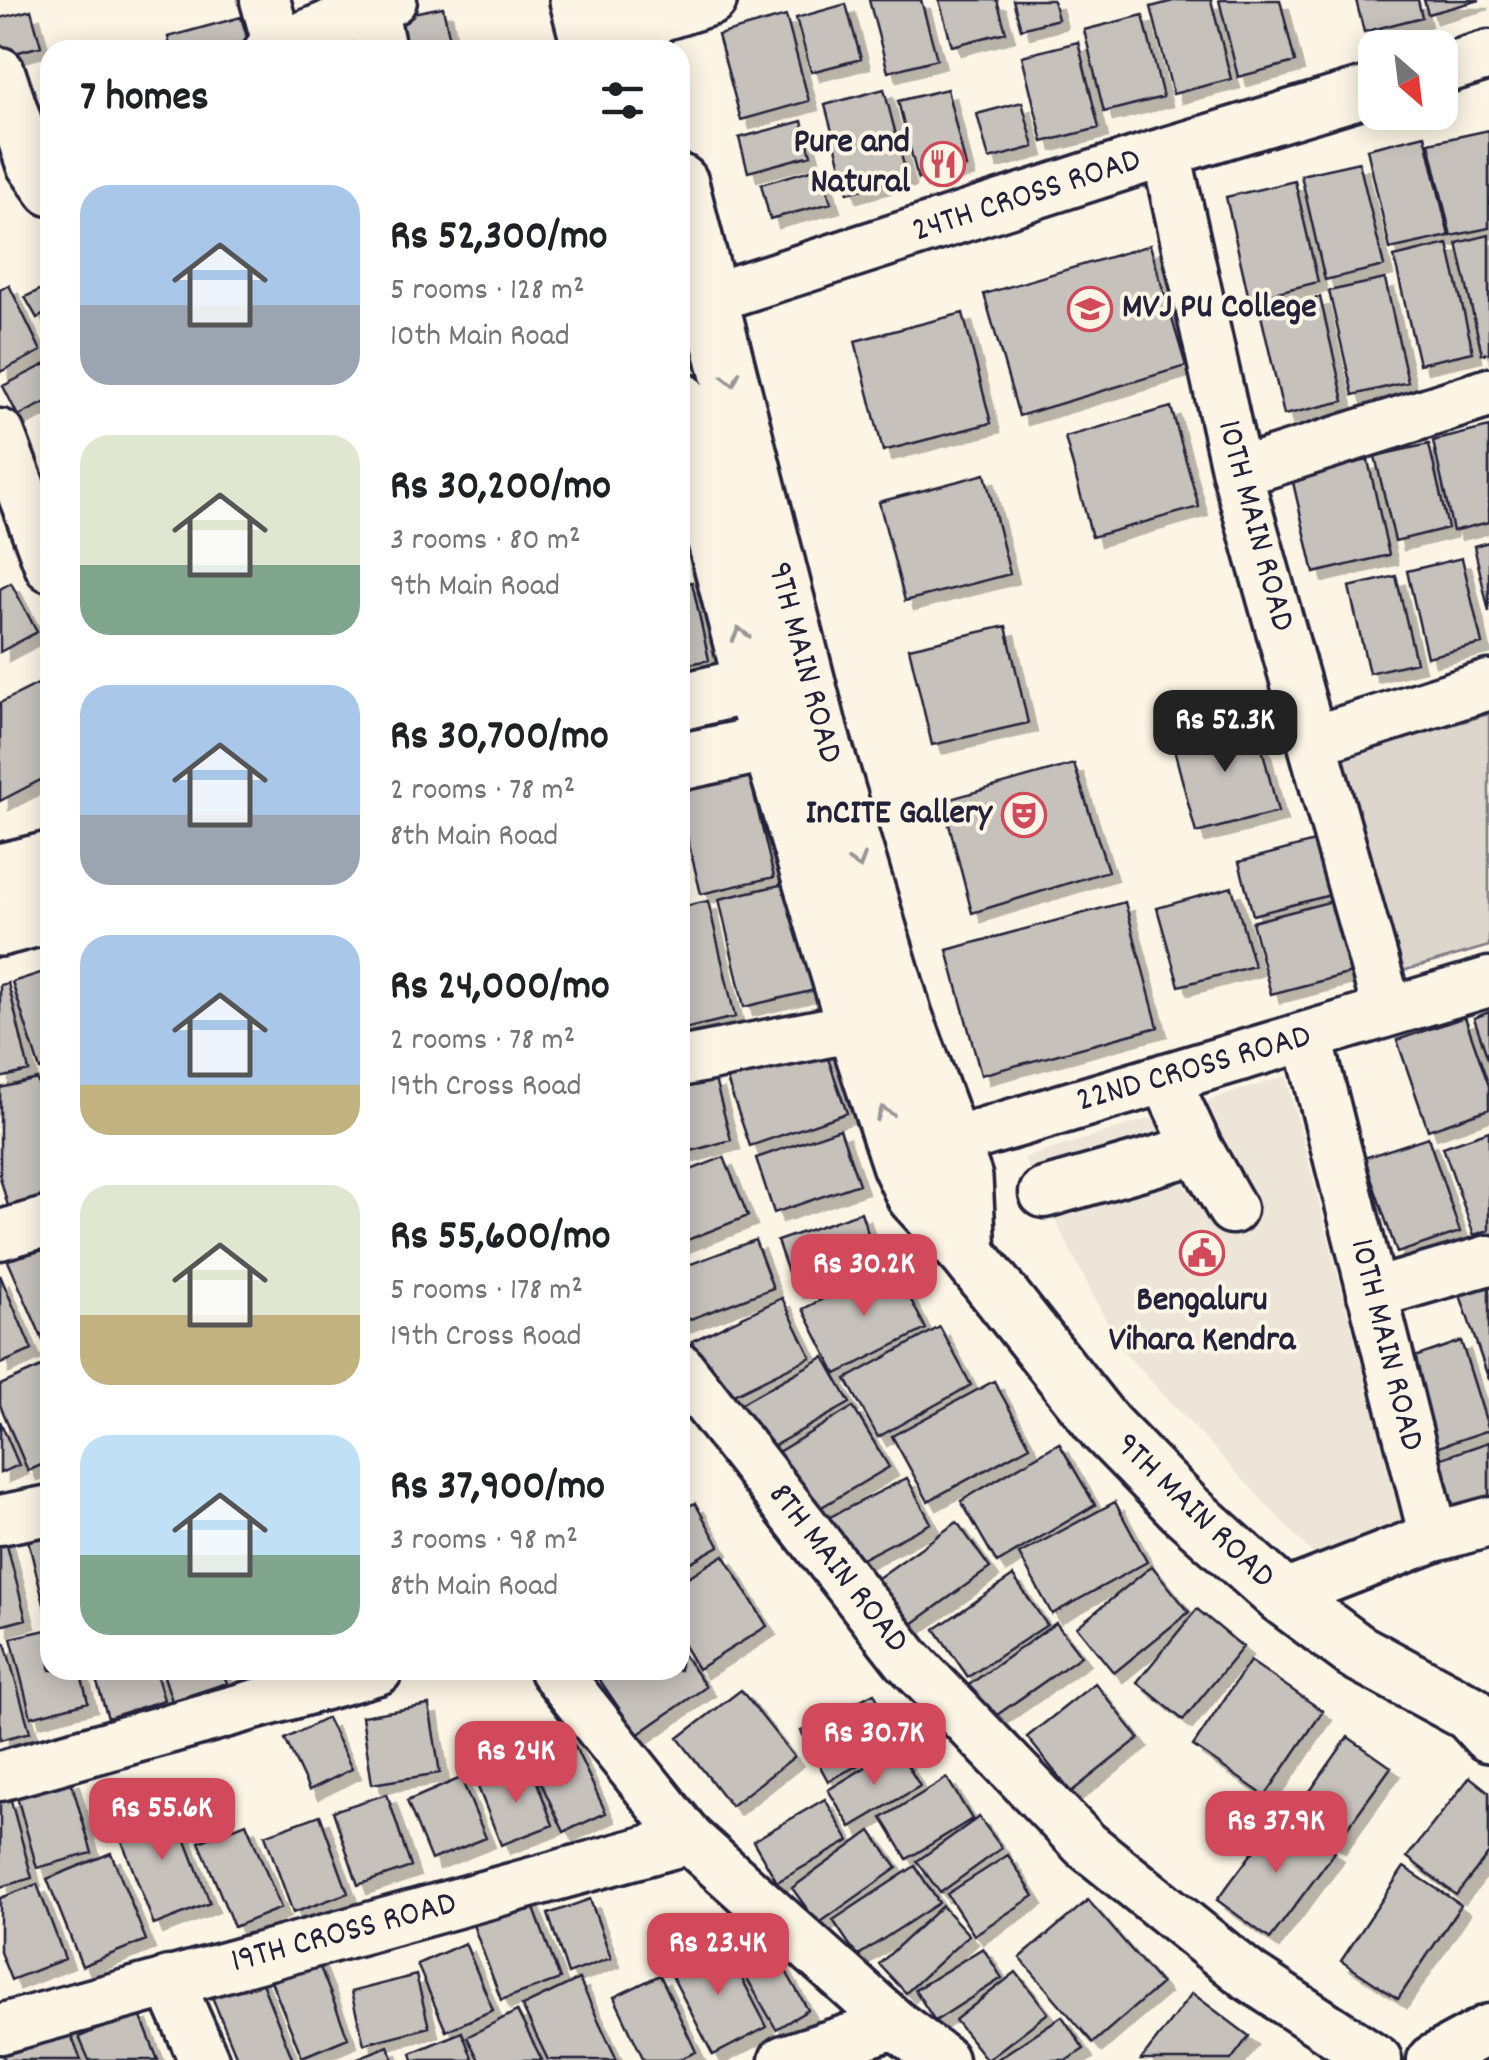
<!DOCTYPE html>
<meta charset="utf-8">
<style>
body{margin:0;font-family:Dekko,sans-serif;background:#f2f2f2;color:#202124;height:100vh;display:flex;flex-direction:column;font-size:38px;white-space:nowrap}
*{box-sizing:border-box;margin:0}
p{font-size:32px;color:#757577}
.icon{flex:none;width:55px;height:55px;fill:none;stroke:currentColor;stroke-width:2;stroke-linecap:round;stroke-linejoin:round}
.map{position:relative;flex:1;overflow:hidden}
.drawer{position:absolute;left:40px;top:40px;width:650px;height:1640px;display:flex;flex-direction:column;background:#fff;border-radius:30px;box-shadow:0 5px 25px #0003}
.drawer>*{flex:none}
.needle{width:65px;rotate:152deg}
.tools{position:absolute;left:1358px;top:30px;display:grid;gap:20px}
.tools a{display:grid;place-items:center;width:100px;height:100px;border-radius:20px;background:#fff;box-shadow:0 5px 25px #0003;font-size:50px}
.price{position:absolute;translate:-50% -85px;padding:0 22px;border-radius:20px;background:#d1495b;color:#fff;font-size:32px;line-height:65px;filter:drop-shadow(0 2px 5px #0008)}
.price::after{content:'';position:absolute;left:50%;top:60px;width:30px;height:22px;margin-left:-15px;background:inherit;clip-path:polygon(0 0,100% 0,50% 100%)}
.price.current{background:#222;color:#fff}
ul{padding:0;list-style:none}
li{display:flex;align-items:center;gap:30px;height:250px;padding:0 40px}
li span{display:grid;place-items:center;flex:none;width:280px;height:200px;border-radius:30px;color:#555}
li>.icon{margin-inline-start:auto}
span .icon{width:120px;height:120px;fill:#fffc;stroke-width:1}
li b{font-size:42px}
h2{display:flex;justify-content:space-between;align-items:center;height:120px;padding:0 40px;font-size:42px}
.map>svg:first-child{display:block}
.built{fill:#ece5d8}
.green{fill:#dcd6cc;stroke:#7f7c84;stroke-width:2.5}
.building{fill:#c6c1bb;stroke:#22223b;stroke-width:2.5;filter:url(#shadow)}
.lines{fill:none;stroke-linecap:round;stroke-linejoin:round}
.minor-casing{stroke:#22223b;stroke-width:55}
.major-casing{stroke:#22223b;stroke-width:62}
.minor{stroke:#fcf5e5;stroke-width:48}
.major{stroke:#fcf5e5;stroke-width:55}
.oneway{stroke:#9a9698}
.labels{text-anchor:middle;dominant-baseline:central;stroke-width:8;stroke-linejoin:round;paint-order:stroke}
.poi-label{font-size:35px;font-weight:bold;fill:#22223b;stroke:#fcf5e5;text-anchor:end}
.street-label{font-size:35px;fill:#22223b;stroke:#fcf5e5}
</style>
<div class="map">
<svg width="1489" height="2060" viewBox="0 0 1489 2060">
<defs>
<filter id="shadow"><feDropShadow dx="9" dy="9" stdDeviation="0" flood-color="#0004"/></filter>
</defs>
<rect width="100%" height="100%" fill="#fcf5e5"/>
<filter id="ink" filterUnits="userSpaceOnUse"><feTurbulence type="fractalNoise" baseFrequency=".01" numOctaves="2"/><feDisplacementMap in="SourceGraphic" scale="20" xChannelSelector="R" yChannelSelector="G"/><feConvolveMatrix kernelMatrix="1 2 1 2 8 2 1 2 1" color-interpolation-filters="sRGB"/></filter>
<g filter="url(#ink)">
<path class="built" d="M1286 1076 1404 1529 1322 1564 1120 1348 1024 1158Z"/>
<path class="green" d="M1489 714V946L1399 972 1338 758Z"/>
<path class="building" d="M869 0H921L937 59 888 72Z
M939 0H997L1006 32 952 46Z
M1013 0H1053L1058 19 1021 29Z
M1177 0H1211L1231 79 1173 94 1151 7Z
M1219 0H1280L1295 62 1238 77Z
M1356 0H1418L1422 17 1364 32Z
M1424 0H1480L1428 14Z
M846 4 861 59 811 72 796 18Z
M443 7 452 50H388L382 19Z
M31 10 41 46 0 57V18Z
M1143 15 1163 97 1104 112 1084 30Z
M786 16 809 101 741 120 718 35Z
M241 17 248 41 215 50H171L168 37Z
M1078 42 1099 128 1043 142 1022 56Z
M884 89 907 177 848 193 825 105Z
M947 89 966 167 918 179 898 101Z
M1022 102 1034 147 989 159 977 114Z
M802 121 811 155 748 172 739 138Z
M1489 130V228L1451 236 1429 143Z
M1425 135 1449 236 1390 249 1367 149Z
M1359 162 1384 266 1325 280 1301 175Z
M821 167 831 203 770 219 761 184Z
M1295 181 1318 282 1249 299 1226 197Z
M1489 235V353L1482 354 1457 243Z
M1448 244 1473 352 1419 364 1394 257Z
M1150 245 1186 366 1019 416 984 294Z
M1385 279 1408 382 1353 395 1329 291Z
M9 285 41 351 0 372V290Z
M50 285V311L37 318 25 297Z
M1320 297 1344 401 1284 415 1260 311Z
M963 313 991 423 883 451 855 341Z
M50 362V400L18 416 3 386Z
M1171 407 1199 507 1092 537 1065 437Z
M1489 427V522L1453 531 1433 441Z
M1429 444 1448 528 1395 541 1375 456Z
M1368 460 1389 555 1314 573 1292 478Z
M985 474 1010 574 905 601 879 502Z
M1489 542V612L1474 546Z
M1462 558 1482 644 1427 657 1407 571Z
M1396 576 1416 662 1369 673 1349 587Z
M692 582 709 660 680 666V584Z
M11 583 37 632 0 652V589Z
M1006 626 1028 723 932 745 909 648Z
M40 683 50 703V775L0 801V703Z
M1254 716 1278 812 1196 833 1171 738Z
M746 761 774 877 701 894 680 808V778Z
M1074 764 1108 871 972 913 943 801Z
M1329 838 1342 892 1253 915 1239 862Z
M793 882 819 989 744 1007 719 899Z
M1232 887 1254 966 1179 986 1157 908Z
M1344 898 1363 970 1271 994 1252 922Z
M708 901 735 1017 680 1030V907Z
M1125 902 1158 1027 981 1075 947 950Z
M50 970V1067L40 1070 12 982Z
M8 983 29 1071 0 1078V985Z
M1489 1012V1062L1474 1018Z
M1465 1017 1489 1086V1109L1428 1130 1397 1040Z
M823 1044 847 1113 750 1146 726 1077Z
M37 1079 50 1128V1195L8 1206 0 1177V1088Z
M715 1080 731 1140 680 1154V1089Z
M840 1129 859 1184 774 1213 756 1158Z
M1489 1131V1230L1474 1235 1443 1147Z
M1428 1137 1460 1232 1397 1253 1364 1158Z
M724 1157 748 1216 680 1243V1174Z
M861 1212 877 1261 794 1289 777 1241Z
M50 1232V1346L46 1347 4 1252Z
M755 1240 773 1288 680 1323V1268Z
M892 1264 926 1329 836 1374 803 1309Z
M0 1275 32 1350 0 1364Z
M1489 1282V1380L1459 1292Z
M782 1298 811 1357 721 1401 692 1341Z
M940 1327 971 1385 878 1437 846 1379Z
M1461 1341 1489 1430 1433 1449 1403 1361Z
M824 1357 850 1403 759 1454 733 1408Z
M48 1364 50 1461 28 1471 0 1405V1385Z
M994 1381 1030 1446 928 1501 892 1436Z
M853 1407 889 1467 803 1518 768 1458Z
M0 1421 19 1465 0 1473Z
M1489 1442V1498L1451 1511 1433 1461Z
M1059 1443 1095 1505 997 1563 961 1501Z
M907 1478 931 1523 848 1566 824 1520Z
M1115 1502 1147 1562 1052 1614 1019 1554Z
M695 1503 719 1546 680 1568V1511Z
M957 1522 990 1568 905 1629 871 1583Z
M0 1530H3L26 1619 0 1626Z
M50 1530V1611L46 1612 27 1536Z
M724 1555 767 1626 698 1669 680 1639V1582Z
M1152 1566 1189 1612 1114 1673 1077 1627Z
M1013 1576 1047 1625 968 1677 935 1629Z
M1197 1609 1243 1647 1183 1720 1137 1682Z
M1056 1623 1081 1656 987 1722 963 1689Z
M50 1629V1670H80L88 1702 31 1717 11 1638Z
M5 1643 30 1732 0 1740V1645Z
M680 1650 706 1687 637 1735 593 1670H680Z
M1250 1661 1323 1711 1265 1796 1193 1746Z
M93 1670H155L164 1700 108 1718Z
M162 1670H222L227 1683 172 1701Z
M1095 1683 1139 1738 1071 1792 1027 1737Z
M741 1690 794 1757 731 1806 678 1738Z
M874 1693 900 1743 828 1781 801 1731Z
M429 1705 440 1773 372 1784 362 1716Z
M327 1718 352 1769 309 1790 285 1739Z
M569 1734 606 1813 564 1832 527 1753Z
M1348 1737 1391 1767 1336 1844 1294 1814Z
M897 1748 920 1786 851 1827 828 1790Z
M531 1766 553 1825 501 1845 478 1787Z
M70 1777 92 1853 37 1868 16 1793Z
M1470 1777 1489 1792V1853L1456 1895 1407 1857Z
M461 1778 486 1838 431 1860 407 1801Z
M947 1778 972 1819 907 1859 882 1818Z
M387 1794 411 1867 358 1885 333 1811Z
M10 1797 32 1878 0 1887V1800Z
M825 1799 849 1841 777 1882 753 1841Z
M171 1802 210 1903 154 1925 115 1823Z
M1282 1813 1335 1852 1270 1939 1217 1900Z
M320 1815 348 1893 293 1913 265 1835Z
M979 1817 1002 1848 940 1893 917 1861Z
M246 1823 281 1908 234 1927 199 1842Z
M871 1831 897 1868 818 1924 792 1888Z
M111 1853 146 1940 82 1966 47 1879Z
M1008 1855 1034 1896 974 1935 947 1894Z
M915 1866 939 1903 857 1956 833 1920Z
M1404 1867 1461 1905 1398 1999 1341 1961Z
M37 1884 65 1959 11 1980 0 1952V1898Z
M528 1892 560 1979 501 2000 469 1914Z
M590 1899 611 1958 568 1974 548 1914Z
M1088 1900 1161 1984 1093 2043 1020 1958Z
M942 1906 969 1935 906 1993 879 1964Z
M760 1926 808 2010 776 2029 728 1945Z
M723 1942 767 2027 713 2055 669 1970Z
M465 1943 493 2010 446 2031 417 1964Z
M983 1948 1002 1978 935 2021 915 1990Z
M316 1957 348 2038 302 2057 269 1976Z
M1016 1972 1048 2013 987 2060 955 2020Z
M258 1973 293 2060H238L210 1992Z
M416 1975 429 2027 364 2044 351 1992Z
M660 1975 696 2052 678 2060H644L614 1997Z
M579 1979 617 2060H548L522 2006Z
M1192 1993 1249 2036 1231 2060H1141Z
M517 2011 542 2060H479L467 2037Z
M139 2012 158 2060H89L79 2037Z
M1062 2016 1084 2049 1067 2060H996Z
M66 2022 81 2060H5L0 2049Z
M462 2032 473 2060H413L411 2053Z
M388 2046 394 2060H353Z"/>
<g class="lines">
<defs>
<path id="minor" d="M265 0 278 46
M372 6 381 50
M636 24 712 0
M269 50 392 0
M1440 70 1489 55
M0 72 31 164 50 191
M1166 152 1237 473 1388 1012
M680 308 1166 152 1375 89
M0 434 50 567
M1237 473 1489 393
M1312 741 1489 685
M1308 1037 1434 1537
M680 1062 855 1027
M1198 1149 1232 1209
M917 1156 951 1142 1489 982
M1044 1193 1198 1149 1165 1078
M0 1235 50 1221
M1372 1294 1489 1260
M680 1368 907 1659 1086 1845 1249 1976 1377 2060
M0 1520 50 1510
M1282 1596 1434 1537 1489 1522
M554 1670 689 1839 895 2024 943 2060
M0 1776 378 1670
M169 1981 204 2060
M0 2029 689 1839
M784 2060 895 2024
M1432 2060 1489 2029"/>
<path id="major" d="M578 0 591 50
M630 0 643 50
M680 183 820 734 904 1016 964 1178 968 1254
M680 400 753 687 855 1027 900 1164 915 1196 968 1254 1105 1427 1184 1508 1282 1596 1357 1652 1470 1713 1489 1734
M680 702 789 676
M680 762 807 735
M0 872 50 860
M0 928 50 915"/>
</defs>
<use href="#minor" class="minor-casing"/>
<use href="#major" class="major-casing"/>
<use href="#minor" class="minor"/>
<use href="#major" class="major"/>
</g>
<defs><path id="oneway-chevron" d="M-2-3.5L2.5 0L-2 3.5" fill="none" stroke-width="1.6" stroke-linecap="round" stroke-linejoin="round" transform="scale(2.5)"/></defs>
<g class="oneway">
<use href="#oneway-chevron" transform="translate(732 379) rotate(76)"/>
<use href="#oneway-chevron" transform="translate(740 634) rotate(-104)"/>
<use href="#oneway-chevron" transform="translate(858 862) rotate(73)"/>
<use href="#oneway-chevron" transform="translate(884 1113) rotate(-108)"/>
</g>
</g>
<defs>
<symbol id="restaurant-ring" viewBox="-11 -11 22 22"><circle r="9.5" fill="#fcf5e5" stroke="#d1495b" stroke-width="1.5"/><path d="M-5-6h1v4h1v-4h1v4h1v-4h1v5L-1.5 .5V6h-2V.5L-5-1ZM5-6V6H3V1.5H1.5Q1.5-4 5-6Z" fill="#d1495b"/></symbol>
<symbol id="university-ring" viewBox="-11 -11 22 22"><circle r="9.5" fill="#fcf5e5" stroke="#d1495b" stroke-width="1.5"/><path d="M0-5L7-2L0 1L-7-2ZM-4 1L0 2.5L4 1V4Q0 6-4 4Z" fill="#d1495b"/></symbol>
<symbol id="theatre-ring" viewBox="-11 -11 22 22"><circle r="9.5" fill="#fcf5e5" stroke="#d1495b" stroke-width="1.5"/><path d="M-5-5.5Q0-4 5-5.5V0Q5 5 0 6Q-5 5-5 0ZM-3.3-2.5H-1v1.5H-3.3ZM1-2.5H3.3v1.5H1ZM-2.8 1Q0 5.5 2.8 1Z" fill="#d1495b"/></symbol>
<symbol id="civic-ring" viewBox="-11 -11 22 22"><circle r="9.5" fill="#fcf5e5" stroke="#d1495b" stroke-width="1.5"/><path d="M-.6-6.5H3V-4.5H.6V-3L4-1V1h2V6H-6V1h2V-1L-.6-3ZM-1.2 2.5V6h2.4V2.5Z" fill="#d1495b"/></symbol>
</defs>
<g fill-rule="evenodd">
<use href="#restaurant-ring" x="918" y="139" width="50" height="50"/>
<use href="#university-ring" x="1065" y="284" width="50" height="50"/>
<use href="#theatre-ring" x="999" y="790" width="50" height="50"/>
<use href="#civic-ring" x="1177" y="1228" width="50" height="50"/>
</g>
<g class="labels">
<g class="poi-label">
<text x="910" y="144">Pure and<tspan x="910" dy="40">Natural</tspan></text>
<text x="1122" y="309" text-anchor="start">MVJ PU College</text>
<text x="992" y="815">InCITE Gallery</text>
<text x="1202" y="1302" text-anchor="middle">Bengaluru<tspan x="1202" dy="40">Vihara Kendra</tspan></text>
</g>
<g class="street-label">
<text transform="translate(1027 197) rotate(-18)">24TH CROSS ROAD</text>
<text transform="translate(1254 526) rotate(75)">10TH MAIN ROAD</text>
<text transform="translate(803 663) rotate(75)">9TH MAIN ROAD</text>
<text transform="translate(1194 1070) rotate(-16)">22ND CROSS ROAD</text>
<text transform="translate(1385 1345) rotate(76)">10TH MAIN ROAD</text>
<text transform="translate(1194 1512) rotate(44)">9TH MAIN ROAD</text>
<text transform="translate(837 1569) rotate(52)">8TH MAIN ROAD</text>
<text transform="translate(344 1934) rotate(-15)">19TH CROSS ROAD</text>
</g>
</g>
</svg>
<div class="tools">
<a><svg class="needle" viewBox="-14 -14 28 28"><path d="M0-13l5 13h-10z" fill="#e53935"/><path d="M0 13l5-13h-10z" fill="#757577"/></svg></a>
</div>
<b class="price current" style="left:1225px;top:775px">Rs 52.3K</b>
<b class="price" style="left:864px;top:1319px">Rs 30.2K</b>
<b class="price" style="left:874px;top:1788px">Rs 30.7K</b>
<b class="price" style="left:516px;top:1806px">Rs 24K</b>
<b class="price" style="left:162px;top:1863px">Rs 55.6K</b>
<b class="price" style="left:1276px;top:1876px">Rs 37.9K</b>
<b class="price" style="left:718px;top:1998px">Rs 23.4K</b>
<section class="drawer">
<h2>7 homes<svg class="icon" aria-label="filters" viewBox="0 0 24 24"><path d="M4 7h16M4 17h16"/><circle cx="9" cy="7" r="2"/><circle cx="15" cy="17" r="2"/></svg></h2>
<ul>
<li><span style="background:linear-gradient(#a9c7e8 60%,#9aa5b1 0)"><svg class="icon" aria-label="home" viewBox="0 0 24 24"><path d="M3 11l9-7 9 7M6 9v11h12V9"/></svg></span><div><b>Rs 52,300/mo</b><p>5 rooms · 128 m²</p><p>10th Main Road</p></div></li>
<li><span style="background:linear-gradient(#dfe7d0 65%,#7fa58c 0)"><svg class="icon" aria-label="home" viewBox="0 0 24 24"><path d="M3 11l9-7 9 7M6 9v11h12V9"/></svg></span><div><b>Rs 30,200/mo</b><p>3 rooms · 80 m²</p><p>9th Main Road</p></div></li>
<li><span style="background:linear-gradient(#a9c7e8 65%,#9aa5b1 0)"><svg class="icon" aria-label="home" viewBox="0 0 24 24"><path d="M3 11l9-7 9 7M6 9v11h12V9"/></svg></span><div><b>Rs 30,700/mo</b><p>2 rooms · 78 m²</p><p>8th Main Road</p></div></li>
<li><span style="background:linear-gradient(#a9c7e8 75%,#c2b280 0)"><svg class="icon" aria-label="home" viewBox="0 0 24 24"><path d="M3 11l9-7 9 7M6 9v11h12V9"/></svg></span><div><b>Rs 24,000/mo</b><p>2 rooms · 78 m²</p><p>19th Cross Road</p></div></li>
<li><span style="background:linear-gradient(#dfe7d0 65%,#c2b280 0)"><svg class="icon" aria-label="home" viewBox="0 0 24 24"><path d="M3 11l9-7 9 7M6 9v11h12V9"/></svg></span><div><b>Rs 55,600/mo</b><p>5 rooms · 178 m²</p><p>19th Cross Road</p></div></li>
<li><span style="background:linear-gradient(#bfe0f5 60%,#7fa58c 0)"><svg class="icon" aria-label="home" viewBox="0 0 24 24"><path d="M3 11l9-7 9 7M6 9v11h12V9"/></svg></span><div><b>Rs 37,900/mo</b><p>3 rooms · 98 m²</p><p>8th Main Road</p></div></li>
</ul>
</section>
</div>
